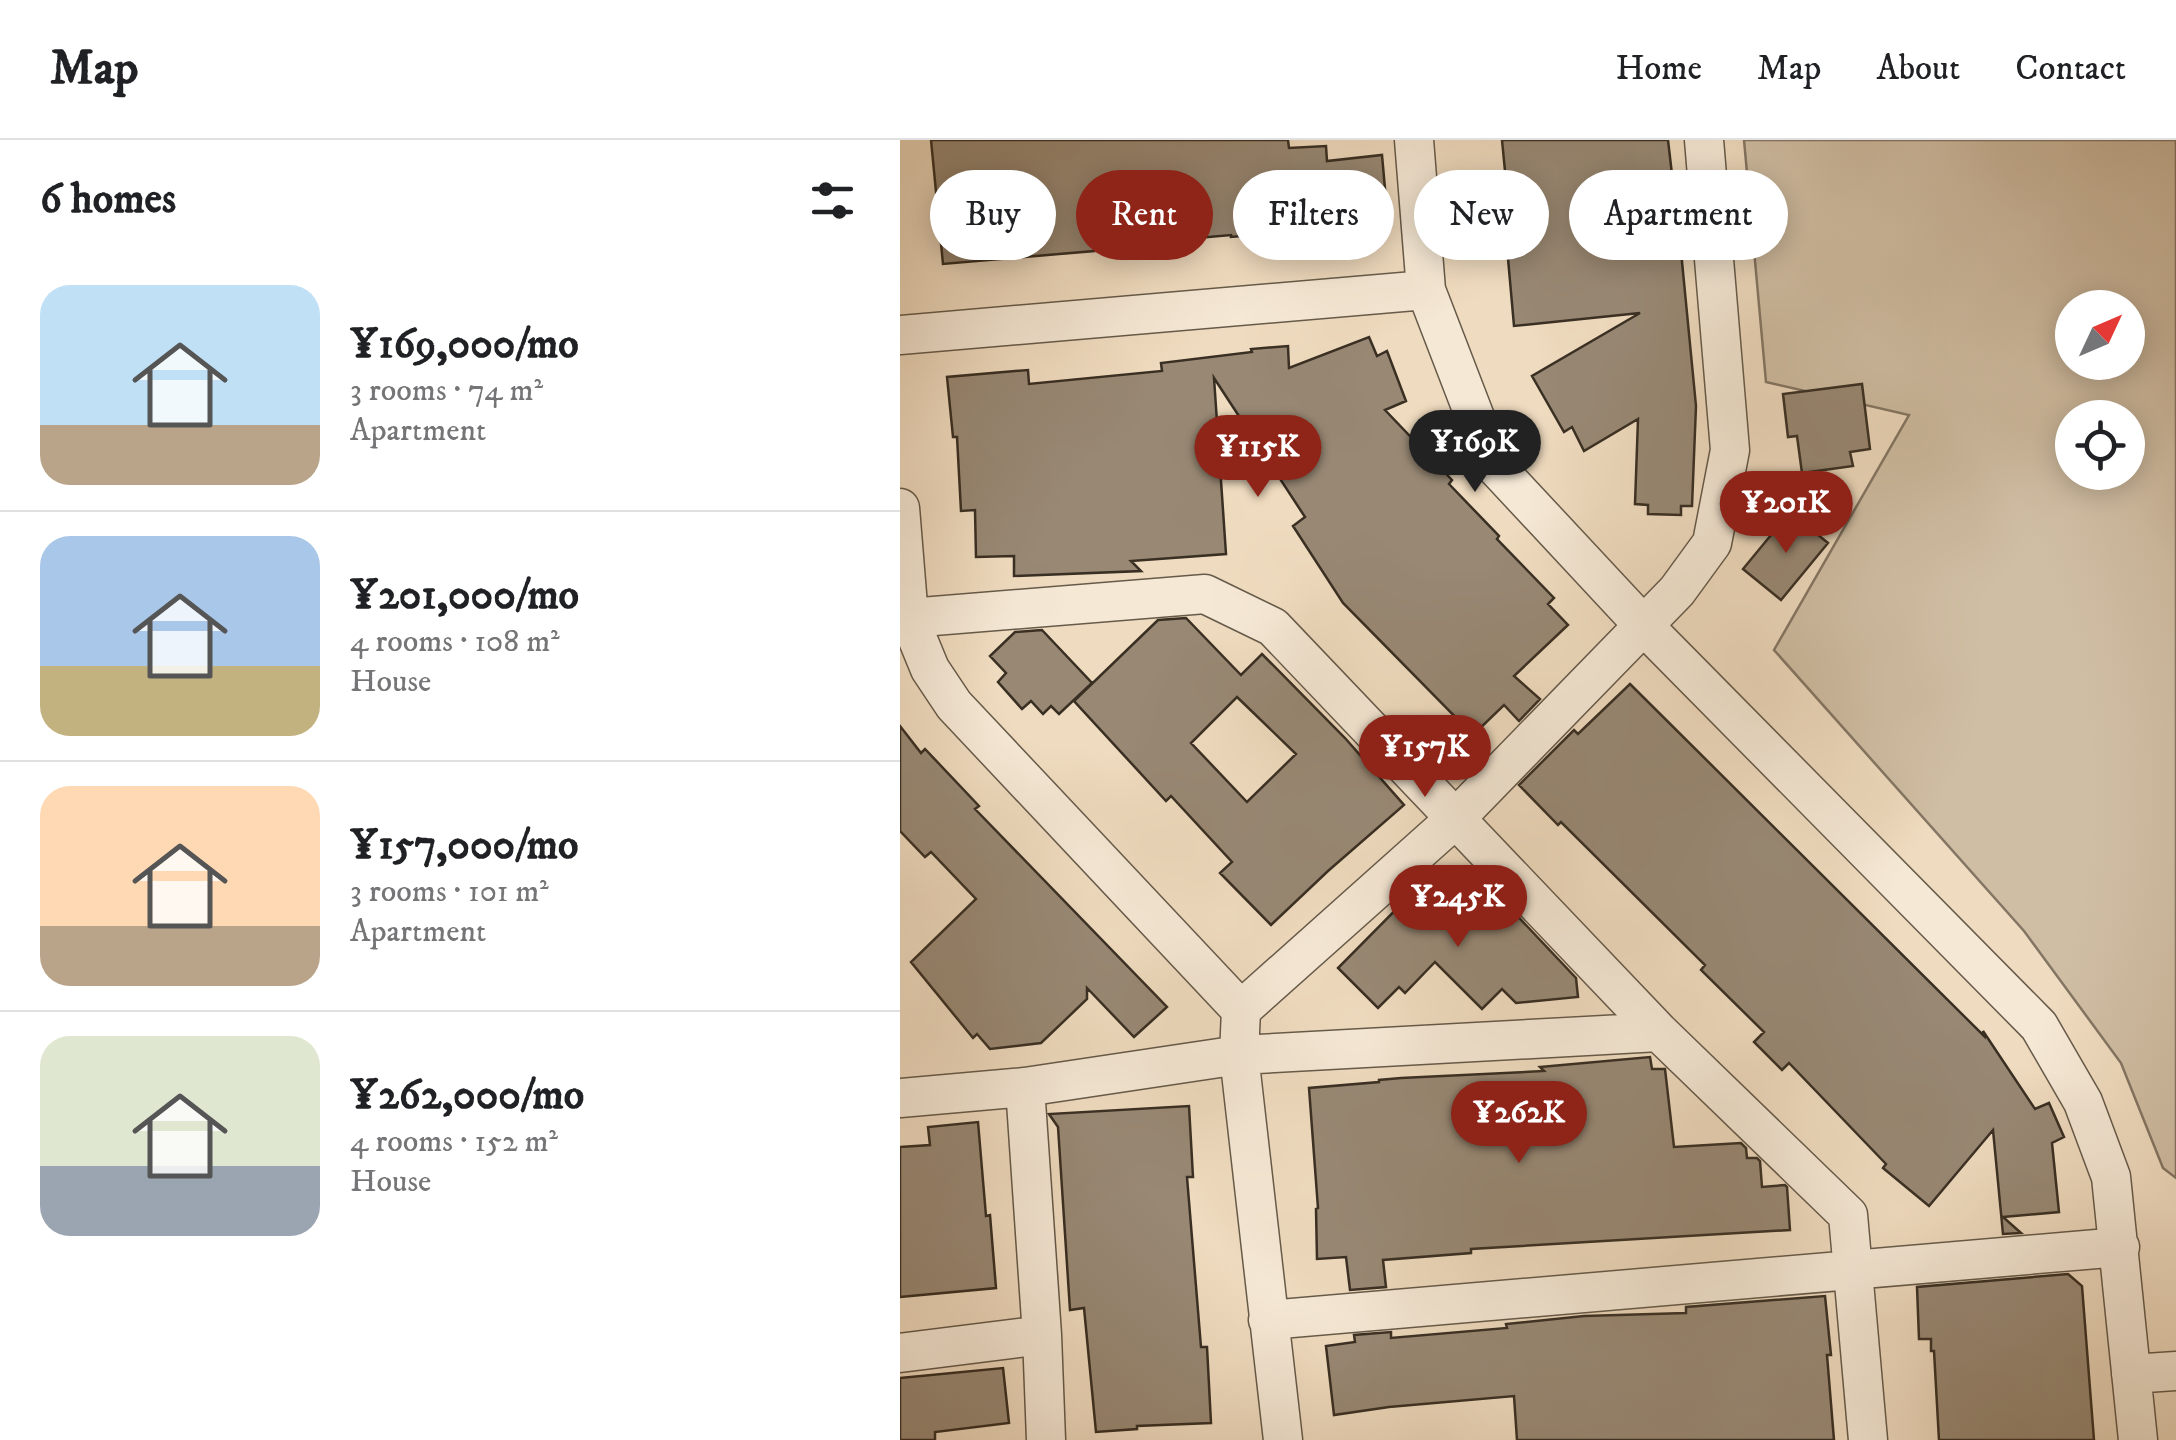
<!DOCTYPE html>
<meta charset="utf-8">
<style>
body{margin:0;font-family:"IM FELL DW Pica",serif;background:#f2f2f2;color:#202124;height:100vh;display:flex;flex-direction:column;font-size:38px;white-space:nowrap}
*{box-sizing:border-box;margin:0}
p{font-size:32px;color:#757577}
.icon{flex:none;width:55px;height:55px;fill:none;stroke:currentColor;stroke-width:2;stroke-linecap:round;stroke-linejoin:round}
.map{position:relative;flex:1;overflow:hidden}
.details{display:flex;flex-direction:column;background:#fff;width:900px}
.details>*{flex:none}
.guide{position:absolute;left:30px;top:30px;width:950px;height:90px;display:flex;gap:20px}
.needle{width:65px;rotate:46deg}
.buttons{position:absolute;left:1155px;top:150px;display:grid;gap:20px}
.buttons a{display:grid;place-items:center;width:90px;height:90px;border-radius:50%;background:#fff;box-shadow:0 5px 25px #0003;font-size:50px}
.price{position:absolute;translate:-50% -85px;padding:0 22px;border-radius:35px;background:#8f2418;color:#fff;font-size:32px;line-height:65px;filter:drop-shadow(0 2px 5px #0008)}
.price::after{content:'';position:absolute;left:50%;top:60px;width:30px;height:22px;margin-left:-15px;background:inherit;clip-path:polygon(0 0,100% 0,50% 100%)}
.price.active{background:#222;color:#fff}
ul{padding:0;list-style:none}
li{display:flex;align-items:center;gap:30px;height:250px;padding:0 40px}
li+li{border-top:2px solid #e0e0e0}
li span{display:grid;place-items:center;flex:none;width:280px;height:200px;border-radius:30px;color:#555}
li>.icon{margin-inline-start:auto}
span .icon{width:120px;height:120px;fill:#fffc;stroke-width:1}
li b{font-size:42px}
h2{display:flex;justify-content:space-between;align-items:center;height:120px;padding:0 40px;font-size:42px}
.chip{padding:0 35px;border-radius:45px;background:#fff;box-shadow:0 5px 25px #0003;font-size:35px;line-height:90px}
.chip.active{background:#8f2418;color:#fff}
header{display:flex;align-items:center;gap:60px;box-sizing:border-box;height:140px;padding:0 50px;background:#fff;border-bottom:2px solid #e0e0e0}
header strong{font-size:48px}
nav{display:flex;gap:55px;margin-inline-start:auto;font-size:35px}
main{display:flex;flex:1;min-height:0}
.map>svg:first-child{display:block}
.green{fill:#d0bea4;stroke:#847664;stroke-width:2.5;fill-rule:evenodd}
.building{fill:#988874;stroke:#392f23;stroke-width:2.5;fill-rule:evenodd}
.lines{fill:none;stroke-linecap:round;stroke-linejoin:round}
.street-casing{stroke:#665a4a;stroke-width:41}
.street{stroke:#f5e8d5;stroke-width:38}
</style>
<header>
<strong>Map</strong>
<nav><a>Home</a><a>Map</a><a>About</a><a>Contact</a></nav>
</header>
<main>
<section class="details">
<h2>6 homes<svg class="icon" aria-label="filters" viewBox="0 0 24 24"><path d="M4 7h16M4 17h16"/><circle cx="9" cy="7" r="2"/><circle cx="15" cy="17" r="2"/></svg></h2>
<ul>
<li><span style="background:linear-gradient(#bfe0f5 70%,#b9a48a 0)"><svg class="icon" aria-label="home" viewBox="0 0 24 24"><path d="M3 11l9-7 9 7M6 9v11h12V9"/></svg></span><div><b>¥169,000/mo</b><p>3 rooms · 74 m²</p><p>Apartment</p></div></li>
<li><span style="background:linear-gradient(#a9c7e8 65%,#c2b280 0)"><svg class="icon" aria-label="home" viewBox="0 0 24 24"><path d="M3 11l9-7 9 7M6 9v11h12V9"/></svg></span><div><b>¥201,000/mo</b><p>4 rooms · 108 m²</p><p>House</p></div></li>
<li><span style="background:linear-gradient(#ffd9b3 70%,#b9a48a 0)"><svg class="icon" aria-label="home" viewBox="0 0 24 24"><path d="M3 11l9-7 9 7M6 9v11h12V9"/></svg></span><div><b>¥157,000/mo</b><p>3 rooms · 101 m²</p><p>Apartment</p></div></li>
<li><span style="background:linear-gradient(#dfe7d0 65%,#9aa5b1 0)"><svg class="icon" aria-label="home" viewBox="0 0 24 24"><path d="M3 11l9-7 9 7M6 9v11h12V9"/></svg></span><div><b>¥262,000/mo</b><p>4 rooms · 152 m²</p><p>House</p></div></li>
</ul>
</section>
<div class="map">
<svg width="1276" height="1300" viewBox="0 0 1276 1300">
<rect width="100%" height="100%" fill="#efdbbf"/>
<filter id="stains"><feTurbulence type="fractalNoise" baseFrequency=".002" numOctaves="4"/><feColorMatrix values="0 0 0 0 .2 0 0 0 0 .09 0 0 0 0 .02 0 0 0 .5 -.17"/></filter>
<radialGradient id="worn" r=".72"><stop offset=".6" stop-color="#630" stop-opacity="0"/><stop offset="1" stop-color="#630" stop-opacity=".3"/></radialGradient>
<path class="green" d="M844 0H1276V1038L1263 1028 1221 923 1124 791 874 510 1009 275 866 242ZM1172 168H1228V222H1172ZM1172 278H1228V332H1172Z"/>
<path class="building" d="M31 0H388L389 8 426 6 427 21 482 15 486 60 472 61 475 85 331 97V95L194 107V111L43 124Z
M602 0H768L773 43H779L783 101H780L796 266 792 366H781V375L748 374V365L735 364 738 279 684 311 672 287 664 292 632 236 740 173 614 186 603 62H608Z
M469 197 477 216 487 211 506 261 485 270 552 340 549 344 599 396 597 399 654 458 648 464 668 485 614 536 640 559 619 581 604 565 573 595 443 463 393 386 405 377 314 238 326 414 231 421 241 431 114 436V416L76 417 75 370 61 371 57 297H53L47 237 128 230 129 244 262 231 261 223 352 212 351 209 388 206 389 228Z
M962 244 970 309 950 312 953 326 902 333 897 296 888 297 883 254Z
M890 372 928 403 881 460 843 429Z
M286 478 341 535 362 514 445 598 504 665 428 731 371 785 320 733 332 722 271 656 266 661 174 561 258 480ZM337 557 396 614 347 662 291 603Z
M142 490 192 543 159 574 151 566 143 574 131 561 122 569 98 542 106 533 90 516 115 492Z
M730 544 1084 896 1083 891 1135 969 1149 963 1164 997 1152 1003 1159 1072 1103 1077 1121 1093 1103 1094 1093 990 1029 1066 983 1028 986 1024 889 923 882 930 854 902 864 892 801 830 805 825 661 682 658 685 619 645 674 590 678 594Z
M0 586 21 613 25 609 79 666 75 669 267 867 234 897 187 848V859L141 903 90 909 77 894 73 898 11 822 76 759 31 712 25 717 0 691Z
M538 727 570 760 576 753 597 773 606 764 676 838 678 857 616 863 602 849 582 869 535 822 505 853 499 847 478 868 438 828Z
M750 917 752 929H765L774 1007 841 1003 846 1008 847 1018H857L860 1021 862 1047 885 1045 887 1047 890 1090 571 1109V1113L483 1120 486 1147 450 1150 446 1117 417 1119 416 1069 418 1068 409 948 479 942V940L501 938 644 931 640 927Z
M289 966 293 1037H287L301 1207H307L311 1283 237 1286V1289L196 1292 184 1168 170 1170 158 987 149 974Z
M78 982 86 1076 90 1075 96 1148 0 1157V1007L30 1005 28 987Z
M1168 1134 1182 1146 1194 1300H1039L1034 1211H1031V1199H1019L1017 1147Z
M925 1156 931 1215H927L934 1300H617L614 1256 489 1267 434 1275 426 1206 455 1202 454 1195 491 1192V1198L607 1188 606 1184 684 1176 786 1173V1167Z
M103 1228 109 1283 35 1292V1300H0V1238Z"/>
<g class="lines">
<defs>
<path id="street" d="M514 0 526 150 593 324 744 486 1139 886 1183 962 1211 1037 1238 1300
M0 195 526 150
M0 368 9 478 30 529 54 565 341 870 339 915 383 1300
M9 478 305 454 373 487 759 892 948 1075 968 1300
M341 870 555 679 777 451 812 403 830 310 804 0
M125 947 142 1195 146 1300
M0 958 125 947 339 915 759 892
M368 1180 1220 1107
M0 1213 142 1195
M1231 1234 1276 1231"/>
</defs>
<use href="#street" class="street-casing"/>
<use href="#street" class="street"/>
</g>
<rect width="100%" height="100%" filter="url(#stains)"/>
<rect width="100%" height="100%" fill="url(#worn)"/>
</svg>
<div class="buttons">
<a><svg class="needle" viewBox="-14 -14 28 28"><path d="M0-13l5 13h-10z" fill="#e53935"/><path d="M0 13l5-13h-10z" fill="#757577"/></svg></a>
<a><svg class="icon" aria-label="locate" viewBox="0 0 24 24"><circle cx="12" cy="12" r="6"/><path d="M12 2v4M12 18v4M2 12h4M18 12h4"/></svg></a>
</div>
<b class="price active" style="left:575px;top:355px">¥169K</b>
<b class="price" style="left:358px;top:360px">¥115K</b>
<b class="price" style="left:886px;top:416px">¥201K</b>
<b class="price" style="left:525px;top:660px">¥157K</b>
<b class="price" style="left:558px;top:810px">¥245K</b>
<b class="price" style="left:619px;top:1026px">¥262K</b>
<div class="guide">
<a class="chip">Buy</a>
<a class="chip active">Rent</a>
<a class="chip">Filters</a>
<a class="chip">New</a>
<a class="chip">Apartment</a>
</div>
</div>
</main>
